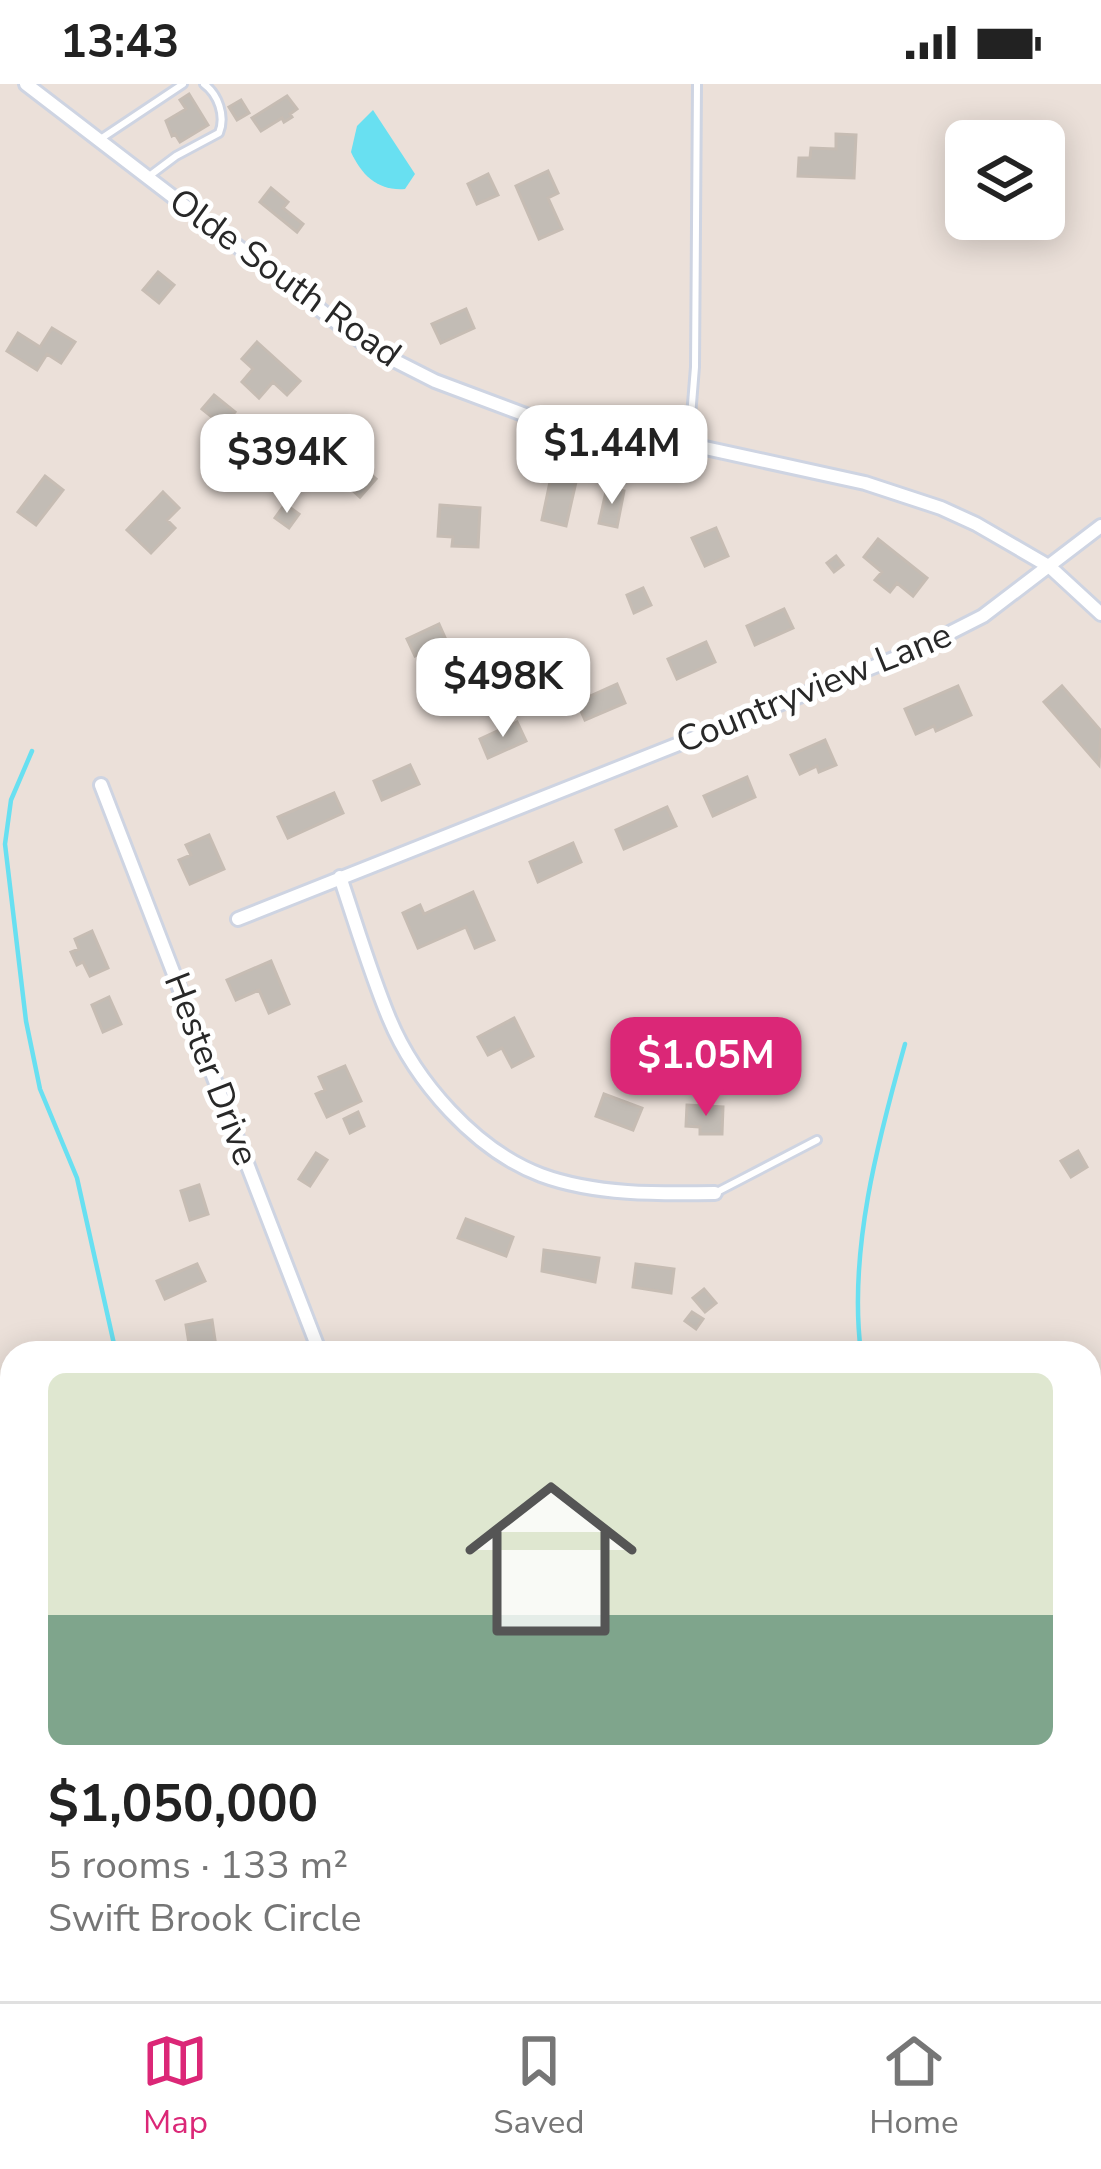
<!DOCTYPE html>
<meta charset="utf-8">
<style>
body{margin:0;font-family:"Nunito Sans",sans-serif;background:#f2f2f2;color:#222;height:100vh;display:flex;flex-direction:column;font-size:45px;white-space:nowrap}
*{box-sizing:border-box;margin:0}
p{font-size:39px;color:#767676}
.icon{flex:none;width:66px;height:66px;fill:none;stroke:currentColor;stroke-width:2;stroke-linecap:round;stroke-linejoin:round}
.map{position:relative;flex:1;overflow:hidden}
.drawer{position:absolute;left:0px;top:1257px;width:1101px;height:660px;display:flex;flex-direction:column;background:#fff;border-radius:36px 36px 0 0;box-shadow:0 6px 30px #0003}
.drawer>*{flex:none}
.tools{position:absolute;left:945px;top:36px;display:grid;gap:24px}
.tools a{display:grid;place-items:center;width:120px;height:120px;border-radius:18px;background:#fff;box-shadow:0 6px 30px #0003;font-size:60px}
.price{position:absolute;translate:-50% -102px;padding:0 27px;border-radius:24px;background:#fff;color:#222;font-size:39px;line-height:78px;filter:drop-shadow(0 3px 6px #0008)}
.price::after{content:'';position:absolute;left:50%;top:72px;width:36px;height:27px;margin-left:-18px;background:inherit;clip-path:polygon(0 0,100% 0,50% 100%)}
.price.active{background:#db2777;color:#fff}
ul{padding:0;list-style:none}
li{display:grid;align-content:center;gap:24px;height:636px;padding:0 48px}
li+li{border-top:3px solid #e0e0e0}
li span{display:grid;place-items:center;height:372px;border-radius:18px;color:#555}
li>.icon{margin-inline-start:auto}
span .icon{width:216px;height:216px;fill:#fffc;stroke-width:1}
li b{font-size:51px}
.status{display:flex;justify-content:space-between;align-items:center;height:84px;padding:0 60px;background:#fff;direction:ltr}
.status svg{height:33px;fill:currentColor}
.menu{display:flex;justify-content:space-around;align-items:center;height:168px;border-top:3px solid #e0e0e0;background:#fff;font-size:33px;color:#767676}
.menu a{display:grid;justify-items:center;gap:6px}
.menu .active{color:#db2777}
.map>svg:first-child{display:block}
.water{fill:#68e0f1}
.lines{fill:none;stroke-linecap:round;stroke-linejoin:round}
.stream{stroke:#68e0f1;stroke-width:4.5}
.building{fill:#c2bcb5;stroke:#c6bcb3;stroke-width:3}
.service-casing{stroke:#ced4e2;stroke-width:12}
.minor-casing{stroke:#ced4e2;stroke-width:18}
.service{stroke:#fff;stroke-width:6}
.minor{stroke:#fff;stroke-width:12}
.labels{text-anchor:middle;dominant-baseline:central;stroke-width:10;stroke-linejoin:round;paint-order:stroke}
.street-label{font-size:36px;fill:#282828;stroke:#fff}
</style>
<div class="status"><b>13:43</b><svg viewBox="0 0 49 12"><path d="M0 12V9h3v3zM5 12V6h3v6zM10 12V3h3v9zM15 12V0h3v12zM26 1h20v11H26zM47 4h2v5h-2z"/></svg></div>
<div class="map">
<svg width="1101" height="1917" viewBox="0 0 1101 1917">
<rect width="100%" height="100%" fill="#ebe0d9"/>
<path class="water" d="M373 26 415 90 405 105C378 107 362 92 351 68L357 42Z"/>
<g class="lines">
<path class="stream" d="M32 667 11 716 5 760 26 937 40 1005 77 1094 116 1269
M861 1269C848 1168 878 1056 905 960
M119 1917V1905
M822 1917 831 1905"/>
</g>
<path class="building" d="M189 10 208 41 180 58 175 50 172 52 166 37 186 25 180 16Z
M287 12 297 25 290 30 292 33 284 38 282 34 261 47 252 34Z
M241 16 249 29 237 36 229 23Z
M836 50 856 51 854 94 798 92 799 74H810L811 64 836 65Z
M548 87 558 109 548 114 562 145 539 155 516 102Z
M488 90 498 111 477 120 468 100Z
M271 104 288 118 283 124 303 140 297 148 260 118Z
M158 188 174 201 159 219 143 206Z
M466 225 474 244 441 259 432 240Z
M52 244 75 258 61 279 47 270 37 286 7 267 18 249 40 263Z
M257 258 300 297 287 311 273 298 259 314 242 298 253 285 242 275Z
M214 311 235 328 223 342 202 325Z
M333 357 376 395 360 413 317 374Z
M45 392 63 406 36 441 18 428Z
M551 393 576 398 566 442 542 436Z
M607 403 624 407 617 443 599 439Z
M163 408 179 424 167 436 175 444 151 469 127 446Z
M285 420 299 430 289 444 275 434Z
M440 421 480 424 478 463 452 462 453 453 438 452Z
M716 444 728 472 705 482 692 454Z
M878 455 927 494 913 512 897 499 890 508 875 496 882 488 864 473Z
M836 472 843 481 834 488 827 479Z
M643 504 651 521 634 529 627 511Z
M784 525 793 544 755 561 747 542Z
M439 540 447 558 415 572 407 555Z
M706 558 715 578 677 595 668 575Z
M617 600 625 619 585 636 577 618Z
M958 602 971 631 936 647 934 642 916 650 905 625Z
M1062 602 1101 647 1099 681 1044 618Z
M517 638 526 657 488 674 480 655Z
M825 656 836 681 819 688 817 682 800 690 791 671Z
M410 681 419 700 382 716 374 697Z
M747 693 755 713 713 732 704 712Z
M334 709 343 729 288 754 278 733Z
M667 723 676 742 624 765 616 746Z
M209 751 224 785 190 800 179 776 191 771 186 761Z
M573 759 581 778 538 798 530 778Z
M473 808 494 856 475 864 466 843 418 864 403 829 420 821 424 830Z
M92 847 108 884 90 892 83 878 77 881 71 868 79 865 75 855Z
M271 877 289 920 269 929 259 906 236 916 227 896Z
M109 913 121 940 103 948 92 921Z
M514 934 533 972 512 983 502 964 488 971 478 953Z
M652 942 671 946 666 973 647 969Z
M345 982 361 1017 327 1033 316 1010 325 1006 319 993Z
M604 1010 642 1024 633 1046 596 1032Z
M687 1021 723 1023 722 1050H700V1043L686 1042Z
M358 1028 364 1042 350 1049 344 1035Z
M1078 1067 1087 1083 1071 1093 1061 1077Z
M316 1069 327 1076 310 1102 299 1095Z
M199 1101 208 1130 190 1136 181 1107Z
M466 1135 513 1153 506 1172 458 1154Z
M544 1166 599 1174 595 1198 542 1187Z
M197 1180 205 1197 165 1215 157 1197Z
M636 1180 674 1185 671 1209 633 1203Z
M704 1205 716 1219 705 1228 693 1214Z
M692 1228 703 1235 696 1245 685 1237Z
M212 1236 217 1269 190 1266 186 1241Z
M619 1905H645L642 1917 617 1913Z"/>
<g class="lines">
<defs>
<path id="service" d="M102 54 183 0
M148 93 176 72 219 49C226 32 218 10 204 0
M689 357 695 283 697 0
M715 1109 817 1056"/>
<path id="minor" d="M26 0 370 264 435 297 531 333 664 355 865 399 941 424 976 440 1050 483 1101 530
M101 701 320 1269
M340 793C356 840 370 888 389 934 415 997 475 1066 541 1091 595 1111 659 1110 715 1109
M238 835 918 565 983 532 1101 442
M411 1905 416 1917
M755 1905 759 1917
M1013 1905 1018 1917
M297 1917 326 1905
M883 1917 913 1905"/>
</defs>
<use href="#service" class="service-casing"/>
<use href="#minor" class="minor-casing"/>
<use href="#service" class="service"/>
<use href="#minor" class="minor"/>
</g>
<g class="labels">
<g class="street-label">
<text transform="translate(285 194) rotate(36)">Olde South Road</text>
<text transform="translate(814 604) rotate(-22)">Countryview Lane</text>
<text transform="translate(211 985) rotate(69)">Hester Drive</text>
</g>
</g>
</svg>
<div class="tools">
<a><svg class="icon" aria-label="layers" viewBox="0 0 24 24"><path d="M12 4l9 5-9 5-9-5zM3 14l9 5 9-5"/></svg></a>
</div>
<b class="price" style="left:612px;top:423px">$1.44M</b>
<b class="price" style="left:287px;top:432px">$394K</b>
<b class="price" style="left:503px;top:656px">$498K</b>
<b class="price active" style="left:706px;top:1035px">$1.05M</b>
<section class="drawer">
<ul>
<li><span style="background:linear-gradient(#dfe7d0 65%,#7fa58c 0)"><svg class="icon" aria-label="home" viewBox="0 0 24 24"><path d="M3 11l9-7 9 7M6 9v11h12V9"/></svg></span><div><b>$1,050,000</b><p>5 rooms · 133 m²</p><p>Swift Brook Circle</p></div></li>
</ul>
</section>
</div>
<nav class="menu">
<a class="active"><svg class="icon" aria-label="map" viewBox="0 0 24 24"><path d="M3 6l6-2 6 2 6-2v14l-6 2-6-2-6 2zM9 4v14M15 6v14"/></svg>Map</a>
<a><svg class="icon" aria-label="saved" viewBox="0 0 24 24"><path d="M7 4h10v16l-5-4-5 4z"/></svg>Saved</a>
<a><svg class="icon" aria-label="home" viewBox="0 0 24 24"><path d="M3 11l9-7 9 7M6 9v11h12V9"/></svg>Home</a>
</nav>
